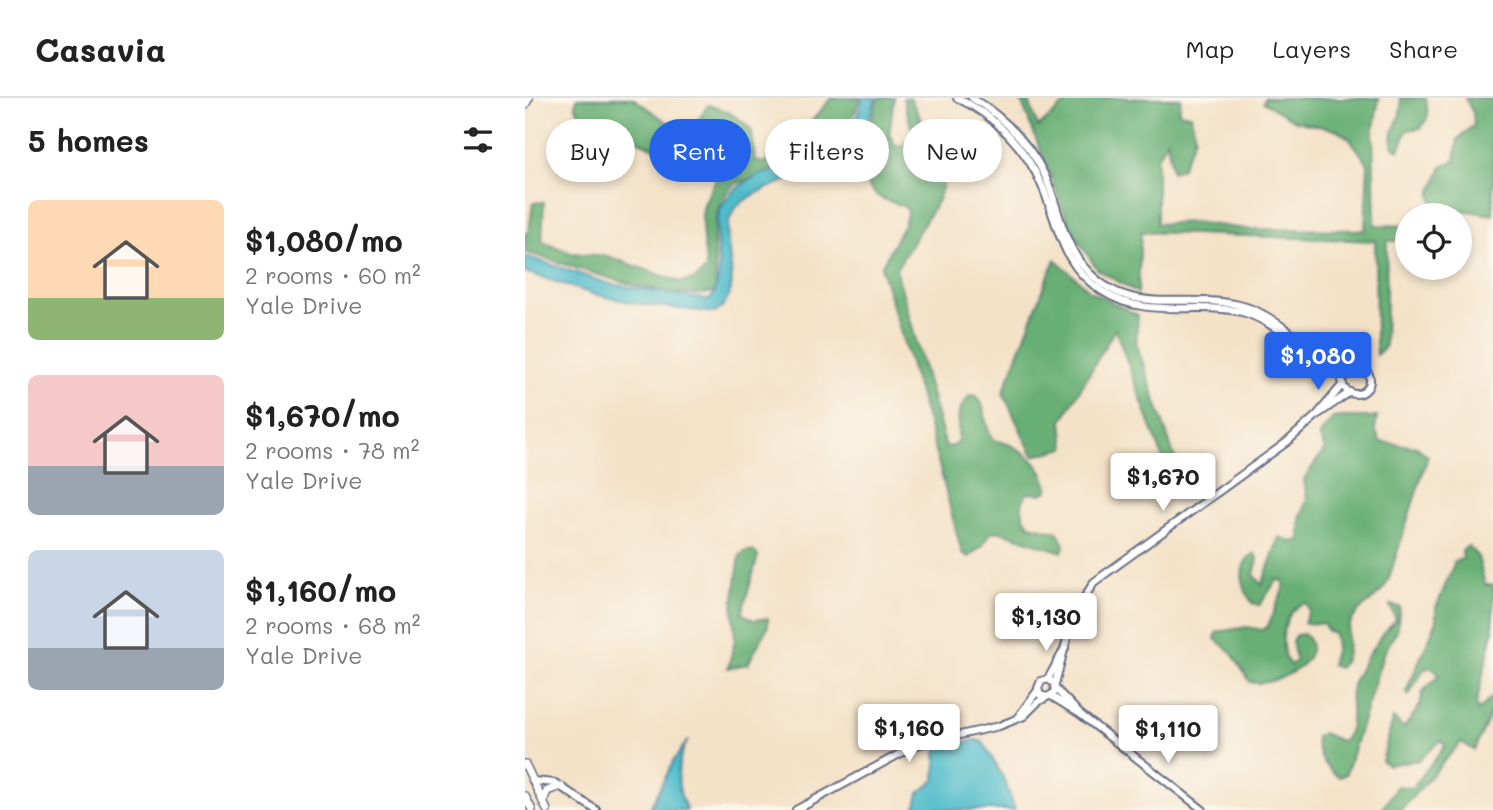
<!DOCTYPE html>
<meta charset="utf-8">
<style>
body{margin:0;font-family:Mali,sans-serif;background:#f2f2f2;color:#222;height:100vh;display:flex;flex-direction:column;font-size:26px;white-space:nowrap}
*{box-sizing:border-box;margin:0}
p{font-size:23px;color:#767676}
.icon{flex:none;width:38px;height:38px;fill:none;stroke:currentColor;stroke-width:2;stroke-linecap:round;stroke-linejoin:round}
.map{position:relative;flex:1;overflow:hidden}
.side{display:flex;flex-direction:column;background:#fff;width:525px}
.side>*{flex:none}
.top-card{position:absolute;left:21px;top:21px;width:665px;height:63px;display:flex;gap:14px}
.buttons{position:absolute;left:870px;top:105px;display:grid;gap:14px}
.buttons a{display:grid;place-items:center;width:77px;height:77px;border-radius:50%;background:#fff;box-shadow:0 4px 10px #0003;font-size:35px}
.price{position:absolute;translate:-50% -60px;padding:0 16px;border-radius:7px;background:#fff;color:#222;font-size:23px;line-height:46px;filter:drop-shadow(0 2px 4px #0008)}
.price::after{content:'';position:absolute;left:50%;top:42px;width:21px;height:16px;margin-left:-10px;background:inherit;clip-path:polygon(0 0,100% 0,50% 100%)}
.price.current{background:#2563eb;color:#fff}
ul{padding:0;list-style:none}
li{display:flex;align-items:center;gap:21px;height:175px;padding:0 28px}
li span{display:grid;place-items:center;flex:none;width:196px;height:140px;border-radius:10px;color:#555}
li>.icon{margin-inline-start:auto}
span .icon{width:84px;height:84px;fill:#fffc;stroke-width:1}
li b{font-size:30px}
h2{display:flex;justify-content:space-between;align-items:center;height:84px;padding:0 28px;font-size:30px}
.pill{padding:0 24px;border-radius:32px;background:#fff;box-shadow:0 4px 10px #0003;font-size:24px;line-height:63px}
.pill.current{background:#2563eb;color:#fff}
header{display:flex;align-items:center;gap:42px;box-sizing:border-box;height:98px;padding:0 35px;background:#fff;border-bottom:2px solid #e0e0e0}
header strong{font-size:33px}
nav{display:flex;gap:38px;margin-inline-start:auto;font-size:24px}
main{display:flex;flex:1;min-height:0}
.map>svg:first-child{display:block}
.forest{fill:#68af74;stroke:#426f69;stroke-width:2}
.water{fill:#4fbcca;stroke:#357694;stroke-width:2}
.lines{fill:none;stroke-linecap:round;stroke-linejoin:round}
.secondary-casing{stroke:#676e83;stroke-width:10}
.primary-casing{stroke:#676e83;stroke-width:10}
.secondary{stroke:#fff;stroke-width:6}
.primary{stroke:#fff;stroke-width:7}
</style>
<header>
<strong>Casavia</strong>
<nav><a>Map</a><a>Layers</a><a>Share</a></nav>
</header>
<main>
<section class="side">
<h2>5 homes<svg class="icon" aria-label="filters" viewBox="0 0 24 24"><path d="M4 7h16M4 17h16"/><circle cx="9" cy="7" r="2"/><circle cx="15" cy="17" r="2"/></svg></h2>
<ul>
<li><span style="background:linear-gradient(#ffd9b3 70%,#8fb573 0)"><svg class="icon" aria-label="home" viewBox="0 0 24 24"><path d="M3 11l9-7 9 7M6 9v11h12V9"/></svg></span><div><b>$1,080/mo</b><p>2 rooms · 60 m²</p><p>Yale Drive</p></div></li>
<li><span style="background:linear-gradient(#f6c9c9 65%,#9aa5b1 0)"><svg class="icon" aria-label="home" viewBox="0 0 24 24"><path d="M3 11l9-7 9 7M6 9v11h12V9"/></svg></span><div><b>$1,670/mo</b><p>2 rooms · 78 m²</p><p>Yale Drive</p></div></li>
<li><span style="background:linear-gradient(#c9d6e8 70%,#9aa5b1 0)"><svg class="icon" aria-label="home" viewBox="0 0 24 24"><path d="M3 11l9-7 9 7M6 9v11h12V9"/></svg></span><div><b>$1,160/mo</b><p>2 rooms · 68 m²</p><p>Yale Drive</p></div></li>
</ul>
</section>
<div class="map">
<svg width="968" height="712" viewBox="0 0 968 712">
<rect width="100%" height="100%" fill="#fbf7ec"/>
<filter id="ink" filterUnits="userSpaceOnUse"><feTurbulence type="fractalNoise" baseFrequency=".0143" numOctaves="2"/><feDisplacementMap in="SourceGraphic" scale="14" xChannelSelector="R" yChannelSelector="G"/><feConvolveMatrix kernelMatrix="1 2 1 2 8 2 1 2 1" color-interpolation-filters="sRGB"/></filter>
<filter id="wash" filterUnits="userSpaceOnUse"><feTurbulence type="fractalNoise" baseFrequency=".00686" numOctaves="4" result="noise"/><feDisplacementMap in="SourceGraphic" scale="28" xChannelSelector="R" yChannelSelector="G"/><feGaussianBlur stdDeviation="1.57" result="paint"/><feColorMatrix in="noise" values="0 0 0 0 0 0 0 0 0 0 0 0 0 0 0 0 0 1.4 0 .05"/><feComposite in="paint" operator="in"/></filter>
<g filter="url(#wash)">
<rect width="100%" height="100%" fill="#f4e2c8"/>
<path class="forest" d="M52 0H108L152 31C172 33 173 20 183 7 199 11 216 20 227 33L230 62 237 65 250 60 257 48 276 36 306 0H335C318 62 263 67 210 86 180 110 191 159 191 193 150 208 44 166 0 154V136L4 133 8 105 19 104 17 143 46 155 82 158 155 184 169 182 181 172C181 153 174 129 178 110 183 89 208 65 195 42L176 44 181 67 154 60 56 19 50 7Z
M353 0H369L364 36 371 48 379 47 388 36 378 0H385L418 64 420 78 414 100 371 171 421 349 428 348 433 342 434 313 445 297 452 298C463 312 458 328 468 342 492 345 519 366 523 392L517 396 502 395C494 406 496 418 505 427L533 434 539 447 537 454 473 433 465 435 458 447 444 459 437 455 403 325 356 169 379 126 383 112C377 105 371 106 363 103 339 95 337 73 332 52L340 44Z
M495 0H503L513 29 542 4 551 0H656L654 15 666 17 670 39 657 70 647 74 642 42 632 60V126L669 124 721 131 840 132 843 66 825 41 812 32 770 23 738 4 740 0H854L848 35 850 127 882 128V143H862L860 249 851 257 850 143 616 134 613 195 572 171 546 131Z
M875 0H901L903 18 896 30 882 32 874 52 868 49C863 30 881 18 875 0Z
M940 0H968V117L914 108 908 104 906 96 917 69 930 62 933 41 949 27 948 15Z
M530 161 565 193 613 217 611 244 660 390 651 396 590 231 537 323 540 350 508 358 478 295Z
M815 319H852L850 331 855 344 892 349 903 358 864 480C857 501 837 504 827 522 817 538 830 557 813 570L806 567 811 549 809 535 802 533 799 526 779 525 784 512 781 505C758 509 751 551 765 567L771 563 767 543 771 537 779 536C806 562 746 591 725 584L706 554 690 541 692 534 722 529 737 532 743 528 759 489 758 482 751 483 735 507 728 506C717 490 710 468 729 455L733 461 729 476 737 487 754 439 767 444 775 442V421L782 401 779 381 800 351 794 337 808 320Z
M943 448 953 459 960 487H968V534L951 607 953 613 968 598V611L949 652 936 644 876 712H856L872 688 887 690 920 648 916 642 894 662 863 667 857 663 868 620 879 630 895 607 898 593 914 578 911 572 905 569 898 572 884 597 881 593 911 525V510L930 463 938 461 937 453Z
M221 453H228L233 458 217 515 229 522 243 520V528L223 566 203 570 210 542 208 506 215 457Z
M865 507 875 509 872 532 858 557 821 676 815 679C803 675 790 652 791 639L797 635 816 643C832 635 824 608 826 592 829 575 858 533 871 522Z"/>
<path class="water" d="M337 0H351L335 48 328 56C300 71 227 90 211 110 186 140 228 189 190 215L114 206 68 196 0 174V158L85 186 184 202C208 179 175 125 206 95 250 53 325 81 337 0Z
M163 642C150 664 150 690 162 712H124L149 662Z
M451 642 458 644 478 679 490 712H390L394 695 410 682 412 648Z"/>
</g>
<g filter="url(#ink)">
<g class="lines">
<defs>
<path id="secondary" d="M432 0C470 17 502 51 518 90 535 132 536 166 577 193 621 222 670 203 717 214 740 220 761 238 781 252 793 260 810 267 818 280
M447 0C481 20 512 53 525 90 534 115 539 142 555 164 601 224 659 192 718 208 758 219 787 262 829 268
M817 282a14 14 0 1 1 28 0a14 14 0 1 1-28 0Z
M792 317 825 294
M523 581 540 550
M530 586 548 518 569 484 762 344 792 317 818 286
M531 591 555 616
M526 598 555 616 678 712
M493 619 513 592
M8 683 30 685 71 712
M271 712 391 647 474 628 499 618 513 604 529 595 530 586 523 581 516 583 513 590 515 597 522 599"/>
<path id="primary" d="M0 7 4 0
M0 666 22 712
M0 698 7 712
M18 704 22 693 36 688"/>
</defs>
<use href="#secondary" class="secondary-casing"/>
<use href="#primary" class="primary-casing"/>
<use href="#secondary" class="secondary"/>
<use href="#primary" class="primary"/>
</g>
</g>
</svg>
<div class="buttons">
<a><svg class="icon" aria-label="locate" viewBox="0 0 24 24"><circle cx="12" cy="12" r="6"/><path d="M12 2v4M12 18v4M2 12h4M18 12h4"/></svg></a>
</div>
<b class="price current" style="left:793px;top:294px">$1,080</b>
<b class="price" style="left:638px;top:415px">$1,670</b>
<b class="price" style="left:521px;top:555px">$1,130</b>
<b class="price" style="left:384px;top:666px">$1,160</b>
<b class="price" style="left:643px;top:667px">$1,110</b>
<div class="top-card">
<a class="pill">Buy</a>
<a class="pill current">Rent</a>
<a class="pill">Filters</a>
<a class="pill">New</a>
</div>
</div>
</main>
